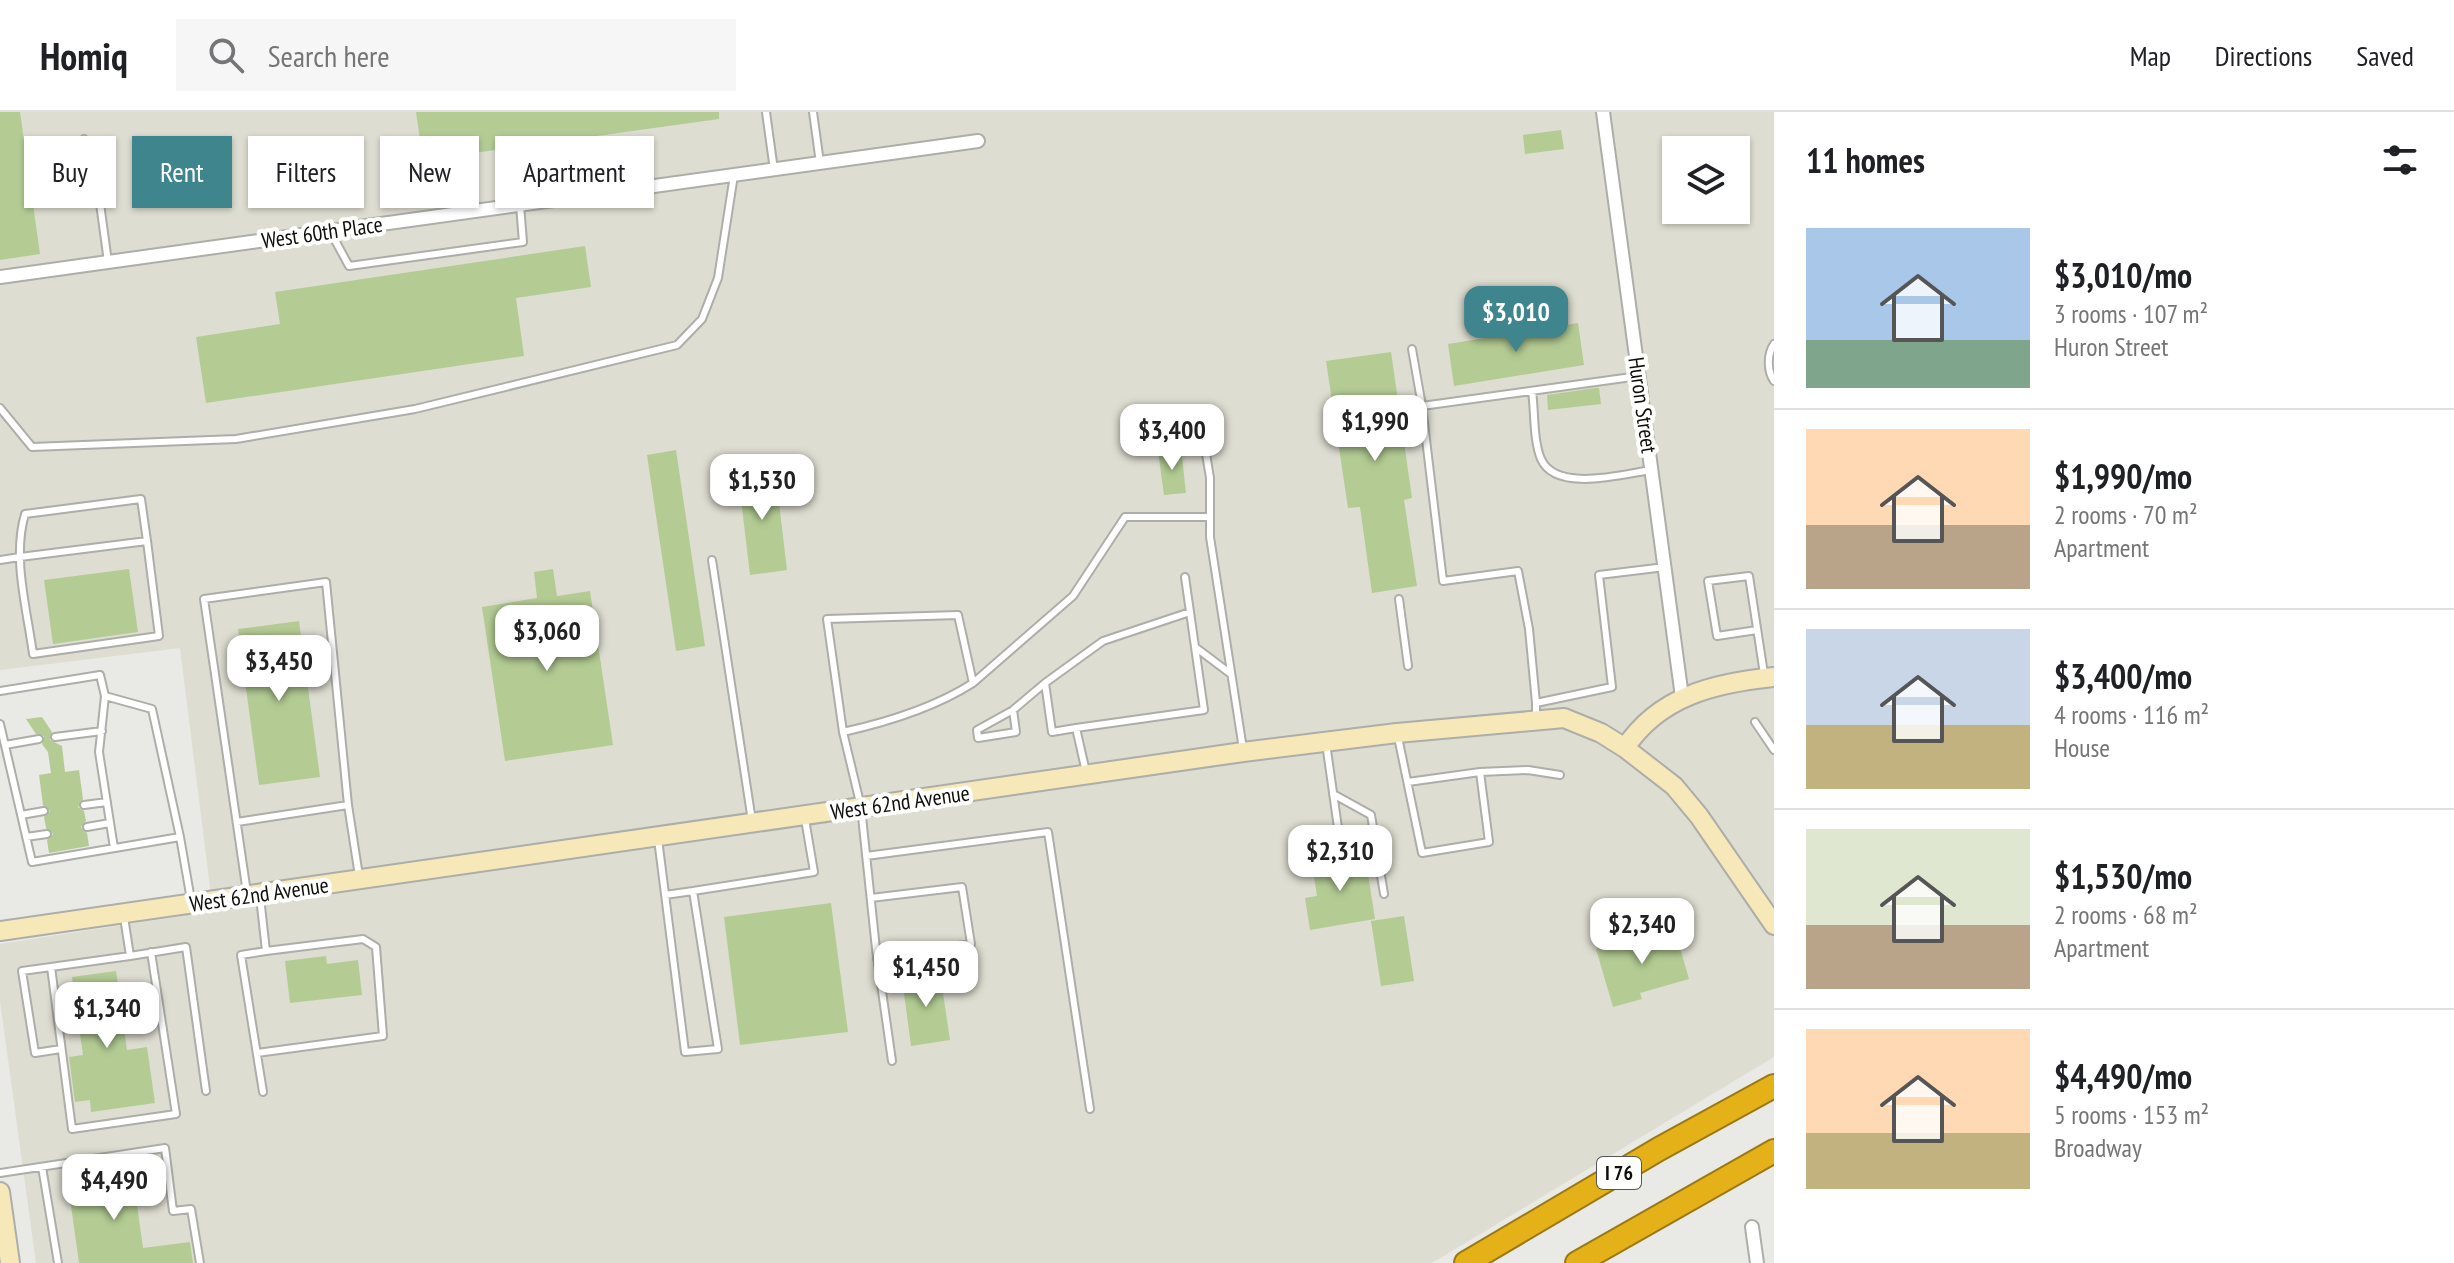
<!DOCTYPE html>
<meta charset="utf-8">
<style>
body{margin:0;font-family:"PT Sans Narrow",sans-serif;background:#f6f6f6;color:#202124;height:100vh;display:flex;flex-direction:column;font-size:30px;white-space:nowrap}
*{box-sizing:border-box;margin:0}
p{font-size:26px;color:#757577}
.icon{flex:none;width:44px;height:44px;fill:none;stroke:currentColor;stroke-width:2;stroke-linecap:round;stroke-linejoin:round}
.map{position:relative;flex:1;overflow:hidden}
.drawer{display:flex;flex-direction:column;background:#fff;width:680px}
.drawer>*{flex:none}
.top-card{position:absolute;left:24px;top:24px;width:760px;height:72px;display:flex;gap:16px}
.buttons{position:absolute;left:1662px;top:24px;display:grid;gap:16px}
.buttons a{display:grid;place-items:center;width:88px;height:88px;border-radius:0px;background:#fff;box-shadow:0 2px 6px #0004;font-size:40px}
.price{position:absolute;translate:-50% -68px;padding:0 18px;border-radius:16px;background:#fff;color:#222;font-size:26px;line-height:52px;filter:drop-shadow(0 2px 4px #0008)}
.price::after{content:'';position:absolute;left:50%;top:48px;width:24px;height:18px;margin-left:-12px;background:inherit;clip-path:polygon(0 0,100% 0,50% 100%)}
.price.on{background:#3e858e;color:#fff}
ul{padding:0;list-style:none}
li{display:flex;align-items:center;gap:24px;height:200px;padding:0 32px}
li+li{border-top:2px solid #e0e0e0}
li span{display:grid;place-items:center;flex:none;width:224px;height:160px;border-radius:0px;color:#555}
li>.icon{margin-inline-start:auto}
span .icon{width:96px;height:96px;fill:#fffc;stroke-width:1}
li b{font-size:34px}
h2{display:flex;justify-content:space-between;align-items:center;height:96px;padding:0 32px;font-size:34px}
.pill{padding:0 28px;border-radius:0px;background:#fff;box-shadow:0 2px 6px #0004;font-size:28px;line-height:72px}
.pill.on{background:#3e858e;color:#fff}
header{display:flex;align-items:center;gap:48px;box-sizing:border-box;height:112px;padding:0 40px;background:#fff;border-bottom:2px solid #e0e0e0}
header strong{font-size:38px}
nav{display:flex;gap:44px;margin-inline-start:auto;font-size:28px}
.search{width:560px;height:72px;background:#f6f6f6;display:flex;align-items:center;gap:20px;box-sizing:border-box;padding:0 28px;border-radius:0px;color:#757577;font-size:30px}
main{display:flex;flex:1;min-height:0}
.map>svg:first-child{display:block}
.built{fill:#ddddd1;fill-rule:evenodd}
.building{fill:#b4cc94}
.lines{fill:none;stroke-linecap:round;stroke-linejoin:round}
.lane-casing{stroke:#adada9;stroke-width:10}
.street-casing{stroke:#adada9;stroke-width:16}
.secondary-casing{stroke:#adada9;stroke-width:22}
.highway-casing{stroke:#9a7814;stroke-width:26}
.lane{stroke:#fff;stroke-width:6}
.street{stroke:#fff;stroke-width:12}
.secondary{stroke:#f7e8ba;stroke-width:18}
.highway{stroke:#e5b118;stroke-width:22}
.labels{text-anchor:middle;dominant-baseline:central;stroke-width:8;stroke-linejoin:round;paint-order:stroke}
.shield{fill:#fffffe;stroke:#565655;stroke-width:2}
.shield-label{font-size:20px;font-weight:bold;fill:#0e0e0d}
.street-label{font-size:22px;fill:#0e0e0d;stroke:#fffffe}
</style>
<header>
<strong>Homiq</strong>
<div class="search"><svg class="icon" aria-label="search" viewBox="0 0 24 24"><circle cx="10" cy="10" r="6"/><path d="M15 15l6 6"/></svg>Search here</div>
<nav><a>Map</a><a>Directions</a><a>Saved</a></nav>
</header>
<main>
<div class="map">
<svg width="1774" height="1151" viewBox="0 0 1774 1151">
<rect width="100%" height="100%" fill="#e9e9e5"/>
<path class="built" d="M0 0H1774V945L1432 1151H36L0 889V832L213 799 180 536 0 558ZM1676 38H1736V98H1676Z"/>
<path class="building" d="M0 0H20L40 142 0 148Z
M416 0H719V7L423 48Z
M1561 18 1564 37 1525 42 1523 23Z
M585 134 591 175 516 186 524 244 206 291 196 225 280 212 275 180Z
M1578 211 1584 253 1454 274 1448 232Z
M1391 240 1412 386 1404 388 1417 474 1372 481 1360 395 1348 396 1326 249Z
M1595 276H1599L1601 292 1548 298 1547 283Z
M1181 336 1186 381 1164 383 1158 339Z
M676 338 705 534 676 539 647 343Z
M775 357 787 458 750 463 738 362Z
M129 457 138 520 53 532 44 468Z
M553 457 557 484 590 479 613 633 505 649 482 495 537 486 534 460Z
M299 509 320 665 259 673 238 517Z
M42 605 52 620 50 628 62 634 65 660 79 658 83 687 78 695 84 699 86 709 81 715 87 721 89 734 49 741 47 728 53 722 46 716 44 705 50 699 43 693 39 663 51 661 48 640 42 632 44 624 36 622 26 607Z
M1365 743 1375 807 1310 818 1305 786 1317 784 1312 751Z
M831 791 848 920 740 933 724 805Z
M1404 804 1414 869 1381 874 1371 809Z
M1674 815 1689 867 1640 881 1642 887 1613 895 1596 837Z
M326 844 327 852 358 848 362 883 290 891 285 849Z
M116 859 127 938 147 935 155 991 91 1000 90 988 75 990 69 945 83 943 72 865Z
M940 861 950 928 911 934 902 866Z
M132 1056 143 1136 190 1130 193 1151H79L67 1065Z"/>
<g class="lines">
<defs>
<path id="lane" d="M766 0 774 58
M813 0 820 51
M84 27 93 40 108 150
M330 119 349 154 523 130 520 93
M1774 232C1767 242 1767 259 1774 269
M1412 237 1422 294
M1532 279C1535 300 1533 328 1541 347 1556 381 1623 362 1651 358
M0 296 32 335 236 327 415 297 677 233 702 207 718 166 734 63
M1200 305 1210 366V425L1243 637
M0 448 20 445 147 429 159 524 33 542C27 497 12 446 25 402L141 387 147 429
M712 448 752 709
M1185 465 1190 500
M1399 487 1408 554
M1757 518 1717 524 1708 469 1749 464 1764 562
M1195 535 1231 562
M973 571 1073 484 1125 405H1210
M1045 571 1103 529 1190 500 1204 598 1076 616
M0 579 100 563 105 584 152 597 180 725 191 788
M105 584 99 640 114 736
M1536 591 1529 517 1518 459 1443 469 1422 294 1639 264
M1013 598 1016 620 978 626 977 618 1013 598 1045 571 1052 620 1076 616 1086 660
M1536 607V591L1612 575 1599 463 1665 455
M1755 610 1774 638
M0 612 32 750 180 725
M843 620 827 507 958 503 973 571C934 596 888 610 843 620L861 695 876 837 892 949
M55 625 102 619
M1398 625 1422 741 1489 730 1480 660 1408 670
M1326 631 1340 730
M5 633 39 627
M1480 660 1528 658 1560 663
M1333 682 1371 703 1384 782
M84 693 107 690
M21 703 44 699
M237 710 348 693
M87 715 110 711
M26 725 47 722
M658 727 685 940 718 937 693 779 814 760 805 707
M866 744 1048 720 1090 997
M247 781 204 487 326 470 348 693 359 764
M665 783 693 779
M260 785 266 839 241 843 263 980
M871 786 962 775 971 832 877 847
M124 805 130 844 186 835 206 979
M51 855 72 1017 176 1002 151 840
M61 937 35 941 22 859 130 844
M257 941 383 924 376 835 363 827 266 839
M42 1055 58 1151
M0 1061 165 1036 173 1099 191 1097 200 1151"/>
<path id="street" d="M1603 0 1682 585
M0 165 978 29
M1752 1115 1757 1151"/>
<path id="secondary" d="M1625 636C1659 584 1715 571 1774 565
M0 819 1243 640 1397 621 1564 606 1601 621 1625 636 1674 674 1699 704 1774 813
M0 1080 10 1151"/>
<path id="highway" d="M1466 1151 1659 1037 1774 974
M1577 1151 1774 1039"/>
</defs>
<use href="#lane" class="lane-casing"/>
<use href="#street" class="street-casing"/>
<use href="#secondary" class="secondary-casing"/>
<use href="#highway" class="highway-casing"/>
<use href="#lane" class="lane"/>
<use href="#street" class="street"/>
<use href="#secondary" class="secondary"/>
<use href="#highway" class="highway"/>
</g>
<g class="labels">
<rect class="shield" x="1597" y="1045" width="44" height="32" rx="6"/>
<g class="shield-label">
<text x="1619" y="1061">I 76</text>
</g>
<g class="street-label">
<text transform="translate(322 120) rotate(-8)">West 60th Place</text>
<text transform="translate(1643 293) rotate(82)">Huron Street</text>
<text transform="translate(900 690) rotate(-8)">West 62nd Avenue</text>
<text transform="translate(259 782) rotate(-8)">West 62nd Avenue</text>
</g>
</g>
</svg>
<div class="buttons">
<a><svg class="icon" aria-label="layers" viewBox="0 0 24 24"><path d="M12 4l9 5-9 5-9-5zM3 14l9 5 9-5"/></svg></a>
</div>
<b class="price on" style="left:1516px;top:242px">$3,010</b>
<b class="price" style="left:1375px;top:351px">$1,990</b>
<b class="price" style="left:1172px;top:360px">$3,400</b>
<b class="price" style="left:762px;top:410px">$1,530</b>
<b class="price" style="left:547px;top:561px">$3,060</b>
<b class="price" style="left:279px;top:591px">$3,450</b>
<b class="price" style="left:1340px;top:781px">$2,310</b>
<b class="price" style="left:1642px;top:854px">$2,340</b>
<b class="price" style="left:926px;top:897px">$1,450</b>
<b class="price" style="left:107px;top:938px">$1,340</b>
<b class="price" style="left:114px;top:1110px">$4,490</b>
<div class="top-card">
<a class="pill">Buy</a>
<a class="pill on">Rent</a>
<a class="pill">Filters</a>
<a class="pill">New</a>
<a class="pill">Apartment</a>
</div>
</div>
<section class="drawer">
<h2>11 homes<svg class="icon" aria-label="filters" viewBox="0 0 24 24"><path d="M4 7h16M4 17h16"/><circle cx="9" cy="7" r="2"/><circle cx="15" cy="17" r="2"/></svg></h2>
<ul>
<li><span style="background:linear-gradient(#a9c7e8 70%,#7fa58c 0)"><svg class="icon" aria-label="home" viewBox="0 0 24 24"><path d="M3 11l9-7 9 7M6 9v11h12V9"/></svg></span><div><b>$3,010/mo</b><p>3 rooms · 107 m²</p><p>Huron Street</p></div></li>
<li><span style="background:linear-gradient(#ffd9b3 60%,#b9a48a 0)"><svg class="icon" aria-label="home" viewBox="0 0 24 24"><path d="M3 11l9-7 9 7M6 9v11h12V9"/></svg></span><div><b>$1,990/mo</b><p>2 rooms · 70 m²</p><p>Apartment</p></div></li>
<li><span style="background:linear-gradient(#c9d6e8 60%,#c2b280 0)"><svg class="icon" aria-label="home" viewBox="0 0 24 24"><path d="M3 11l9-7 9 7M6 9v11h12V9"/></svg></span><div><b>$3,400/mo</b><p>4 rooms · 116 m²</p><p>House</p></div></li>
<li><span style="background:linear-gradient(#dfe7d0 60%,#b9a48a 0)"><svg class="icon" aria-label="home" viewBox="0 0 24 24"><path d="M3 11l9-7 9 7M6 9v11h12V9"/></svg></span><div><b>$1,530/mo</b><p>2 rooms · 68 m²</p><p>Apartment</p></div></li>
<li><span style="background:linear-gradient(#ffd9b3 65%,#c2b280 0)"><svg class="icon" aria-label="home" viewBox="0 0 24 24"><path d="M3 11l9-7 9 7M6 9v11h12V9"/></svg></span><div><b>$4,490/mo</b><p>5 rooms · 153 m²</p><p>Broadway</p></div></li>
</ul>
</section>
</main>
